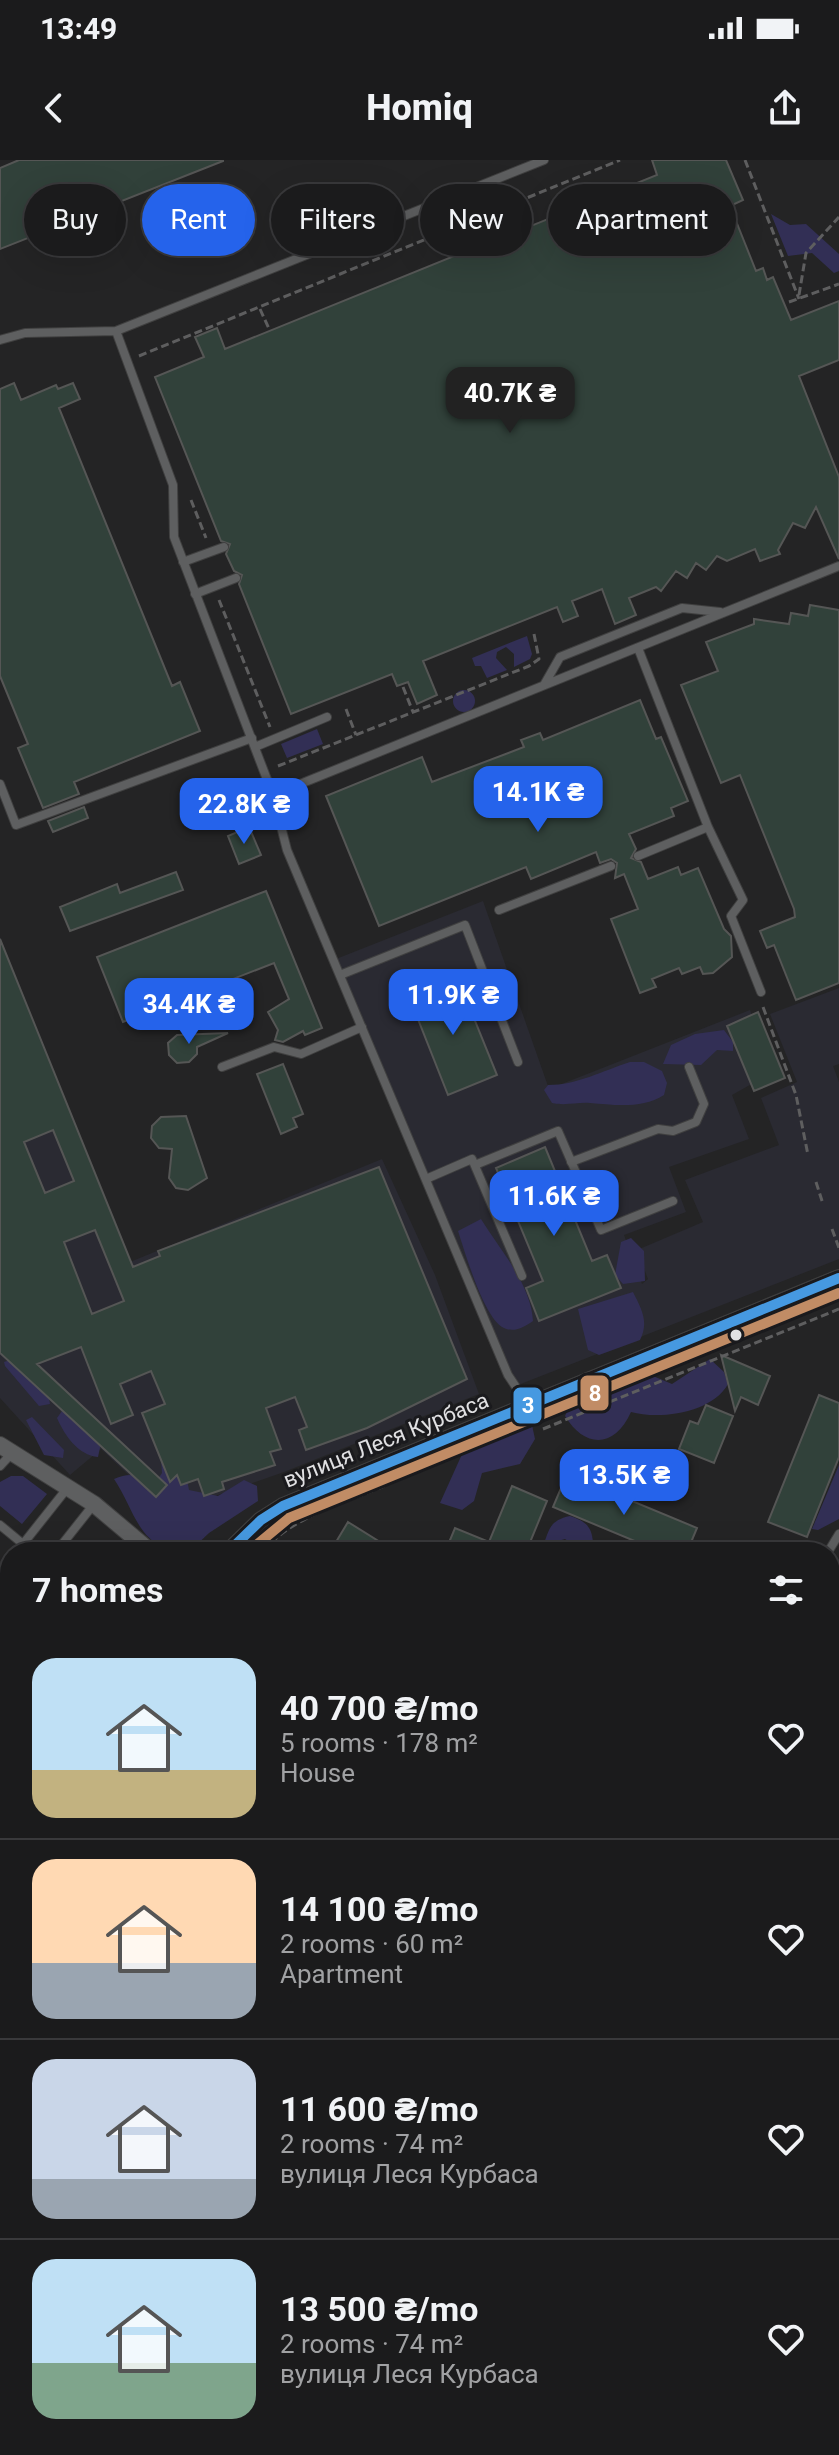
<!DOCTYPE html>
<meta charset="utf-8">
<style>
body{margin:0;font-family:Roboto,sans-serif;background:#242425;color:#f1f3f6;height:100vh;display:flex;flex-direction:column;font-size:30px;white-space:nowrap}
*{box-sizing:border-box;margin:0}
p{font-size:26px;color:#a0a1a3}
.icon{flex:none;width:44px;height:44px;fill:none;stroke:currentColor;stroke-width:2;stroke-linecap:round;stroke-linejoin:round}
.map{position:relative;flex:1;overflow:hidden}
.sheet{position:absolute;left:0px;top:1382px;width:840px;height:914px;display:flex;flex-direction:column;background:#1b1b1c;border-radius:32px 32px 0 0;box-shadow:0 8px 32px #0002,0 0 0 2px #39393b}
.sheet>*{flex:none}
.guide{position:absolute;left:24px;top:24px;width:792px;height:72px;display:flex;gap:16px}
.price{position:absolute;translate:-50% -68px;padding:0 18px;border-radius:16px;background:#2563eb;color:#fff;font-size:26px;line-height:52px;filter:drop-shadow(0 2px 4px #0008)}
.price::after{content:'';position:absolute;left:50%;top:48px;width:24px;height:18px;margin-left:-12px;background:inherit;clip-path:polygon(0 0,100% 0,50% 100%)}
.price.active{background:#222;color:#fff}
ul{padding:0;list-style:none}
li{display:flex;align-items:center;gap:24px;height:200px;padding:0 32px}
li+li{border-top:2px solid #39393b}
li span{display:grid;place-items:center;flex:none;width:224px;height:160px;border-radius:24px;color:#555}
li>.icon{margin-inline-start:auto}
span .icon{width:96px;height:96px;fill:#fffc;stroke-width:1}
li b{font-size:34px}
h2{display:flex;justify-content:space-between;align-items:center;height:96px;padding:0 32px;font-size:34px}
.chip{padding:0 28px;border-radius:36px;background:#1b1b1c;box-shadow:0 8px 32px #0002,0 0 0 2px #39393b;font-size:28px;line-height:72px}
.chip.active{background:#2563eb;color:#fff}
.status{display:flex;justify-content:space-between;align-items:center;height:56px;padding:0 40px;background:#1b1b1c;direction:ltr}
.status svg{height:22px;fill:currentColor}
header{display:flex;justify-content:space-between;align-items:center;height:104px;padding:0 32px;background:#1b1b1c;font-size:36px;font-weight:800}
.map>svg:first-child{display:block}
.built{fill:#2a2a32}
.green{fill:#322f55}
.building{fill:#31413a;stroke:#555655;stroke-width:2;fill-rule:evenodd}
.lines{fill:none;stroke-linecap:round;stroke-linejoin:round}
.service-casing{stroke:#404040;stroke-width:10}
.minor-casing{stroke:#404040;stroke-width:18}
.path{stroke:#5e5e5f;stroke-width:3;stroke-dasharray:8 4;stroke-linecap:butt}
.service{stroke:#5e5f60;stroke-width:8}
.minor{stroke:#5e5f60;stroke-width:16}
.bus-1-casing{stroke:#1a1a1d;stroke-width:16}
.bus-2-casing{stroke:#1a1a1d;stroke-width:16}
.bus-1{stroke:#4699e1;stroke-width:10}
.bus-2{stroke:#c18c65;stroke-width:10}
.bus-dot{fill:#e0e0e2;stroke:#1a1a1d;stroke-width:3}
.labels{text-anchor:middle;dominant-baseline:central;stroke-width:6;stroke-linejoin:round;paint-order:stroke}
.street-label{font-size:22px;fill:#e0e0e2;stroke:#1a1a1d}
.line-badge{stroke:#1a1a1d;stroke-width:3}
.badge-label{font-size:22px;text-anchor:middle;font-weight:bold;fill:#fff}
</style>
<div class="status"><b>13:49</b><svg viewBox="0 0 49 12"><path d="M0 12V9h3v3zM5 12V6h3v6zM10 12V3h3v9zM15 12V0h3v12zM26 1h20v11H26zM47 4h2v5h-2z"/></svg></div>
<header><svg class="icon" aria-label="back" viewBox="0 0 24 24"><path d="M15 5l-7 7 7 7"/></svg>Homiq<svg class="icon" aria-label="share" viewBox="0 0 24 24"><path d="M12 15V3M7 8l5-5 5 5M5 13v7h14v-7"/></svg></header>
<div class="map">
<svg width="839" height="2295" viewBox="0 0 839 2295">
<rect width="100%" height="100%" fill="#242425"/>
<path class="built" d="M483 741 549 929 750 850 771 913 732 935 749 979 669 1007 686 1052 624 1075 642 1124 648 1119 637 1090 703 1062 685 1020 779 985 761 938 797 922 770 854 839 828V904L833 906 839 922V1099L513 1227 336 799Z
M0 777 130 1102 382 999 435 1115 479 1234 284 1312 206 1339H154L101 1289 70 1315 0 1238Z"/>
<path class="green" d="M771 54 790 65 806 64 839 94V111L834 113 812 93 788 96Z
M527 476 532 494 530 499 514 507V494L506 487 497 492 496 498 507 510 487 518 481 506H475L472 498Z
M453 541a11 11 0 1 1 22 0a11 11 0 1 1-22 0Z
M317 569 323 584 287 598 281 584Z
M724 870 733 882V891L717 890 701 905 663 904 671 885 695 874Z
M630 902H644L662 911 667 923 664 935C642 949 615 945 590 943 577 942 566 946 552 943L544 930 548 925C577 925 602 911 630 902Z
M481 1059C500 1090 531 1124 533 1161 524 1167 515 1173 504 1168 484 1159 465 1092 458 1071Z
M631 1078 644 1091 645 1121 623 1124 615 1115 621 1082Z
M633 1132C642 1150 649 1162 640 1180L599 1195 588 1190 578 1149Z
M710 1199 724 1212 728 1224C712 1253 660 1260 631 1252 615 1288 585 1289 565 1256L572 1241 648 1210 653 1216 672 1224Z
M10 1200 47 1228 50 1244 39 1246 5 1206 4 1202Z
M62 1251 75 1256 101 1283 98 1297C78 1295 65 1276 57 1258Z
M32 1257 64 1290 63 1298 44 1295 26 1260Z
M516 1264 532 1265 535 1279 520 1304 482 1313 474 1341 462 1350 440 1343 463 1292 478 1289Z
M161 1299 186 1315 189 1330 218 1336 244 1320 257 1326 258 1341 209 1373 189 1392C138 1392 136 1351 114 1319 130 1312 139 1314 154 1325L162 1313Z
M839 1305V1359L818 1370 812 1369Z
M11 1316H23L47 1334 22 1364 0 1346V1322Z
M570 1356C585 1361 592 1366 593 1383L613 1392H564L568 1381 565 1379 551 1383 552 1392H540C550 1373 546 1361 570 1356Z
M10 1948V2286H830V2172L839 2176V2295H0V1969Z
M830 1948 839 1957V2018L830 2016Z"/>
<path class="building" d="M19 0H223V1L0 89V8Z
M652 0H726L743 40 730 46 756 111 763 108 767 120 773 117 791 160 839 141V200L799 216 839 317V399L816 347 805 368 793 363 778 390 780 394 760 401 755 389 727 401 717 396 706 410 696 403 687 418 676 411 661 431 656 427 629 438 636 455 615 464 602 429 572 441 578 456 563 462 557 447 423 501 437 535 417 544 408 522 397 526 392 514 291 554 239 424 242 415 234 411 226 394 230 384 221 381 155 217 204 197 195 177 217 168 225 189 464 92 455 70 475 62 484 85 657 15Z
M14 223 21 240 56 225 58 229 73 223 80 239 59 248 172 526 180 522 200 571 74 622 79 634 43 648 18 588 28 584 0 516V229Z
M810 445 839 450V823L796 840 774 785 767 788 760 771 795 757 794 749 740 615 721 623 681 525 718 511 706 482 754 464V459L789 464 791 453 808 456Z
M640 540 656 579 661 577 688 641 671 648 674 656 629 674 636 689 631 698 641 702 648 719 678 707 681 715 698 708 724 769 731 776 732 797 713 813 703 814 700 807 682 814 679 808 652 819 656 827 640 833 611 759 638 749 624 714 615 718 617 703 611 699 600 703 596 692 531 719 526 707 379 766 326 636 422 597 432 622 524 587 521 580 540 573 543 580Z
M84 647 88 658 53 672 48 661Z
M249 667 261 695 239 704 228 676Z
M176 712 183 730 70 771 60 747 117 724 120 733Z
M266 731 322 868 305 875 303 871 283 882 275 880 278 870 268 852 289 839 274 803 123 862 97 797Z
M0 779 133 1107 160 1096 158 1091 379 1007 467 1219 367 1268 306 1290 299 1270 307 1267 295 1237 266 1248 281 1289 270 1292 275 1305 222 1322 224 1329 204 1336 198 1319 181 1325 177 1315 170 1322 142 1253 165 1244 151 1211 120 1224 133 1255 111 1264 81 1187 37 1204 167 1325 156 1337 0 1193ZM53 970 74 1021 45 1033 24 982ZM95 1070 124 1141 92 1154 64 1082Z
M458 819 497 915 448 935 410 839Z
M758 852 785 918 754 931 727 866Z
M228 873 197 887V894L189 902 177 903 169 895 168 883 177 875Z
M283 904 303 954 293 958 297 967 281 974 257 914Z
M186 956 207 1018 188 1030 176 1028 169 1018 172 989 159 988 151 978 152 966 161 957Z
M545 987 592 1101 607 1095 621 1128 539 1161 526 1128 543 1121 496 1008Z
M721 1195 770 1216 758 1245 741 1237 735 1251Z
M819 1235 839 1243V1297L807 1377 768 1362Z
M706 1245 733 1256 714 1303 679 1289 690 1261 698 1264Z
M567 1314 697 1368 687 1392H661L553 1347Z
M512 1326 547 1341 526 1392H445L455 1368 489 1382Z
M348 1362 396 1392H330Z"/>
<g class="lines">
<defs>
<path id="service" d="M544 0 116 171 173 325 174 377 273 635 839 406
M0 180 25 173 116 171
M183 402 224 387
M195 434 236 418
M638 488 708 667 743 740 731 756 761 832
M544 525 560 497 682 448 720 452
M255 587 327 557
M0 624 16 665 252 578
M273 635 287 690 508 1215 528 1245
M638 696 708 667
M499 750 611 706
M340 815 465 765 518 902
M222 907 274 887 301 894 362 867
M571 1002 658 969 673 971 696 962 704 944 689 907
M475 1005 558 971 601 1070 673 1041
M426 1019 472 999 522 1116
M0 1306 12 1293
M0 1365 23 1384 69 1326
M56 1392 94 1344
M828 1392 839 1374
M0 1464 10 1451
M0 1467 10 1478
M830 1598 839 1601
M830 1691 839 1672
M0 1775 10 1782
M830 2021 839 2025
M0 2024 10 2029
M830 2225 839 2229
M0 2227 10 2232
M110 2286 126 2295
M537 2286 555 2295"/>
<path id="minor" d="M0 1285 94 1344 151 1392
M228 1392 261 1360 283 1346 839 1118
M830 1934 839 1940
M0 1951 10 1930"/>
</defs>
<use href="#service" class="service-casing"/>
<use href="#minor" class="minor-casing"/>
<path class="path" d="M745 0 799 139
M446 71 455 96
M799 135 806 93 839 57
M789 142 839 124
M260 149 270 171
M139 196 620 0
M191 340 206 378
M219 440 270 567
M403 527 413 552
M346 549 356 575
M278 606 529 506 539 499 534 474
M763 847 796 935 808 995
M816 1022 823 1044
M832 1069 839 1088
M543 1269 839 1149
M263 1392C290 1357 345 1343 384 1326
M830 1877 839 1871
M830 1901 839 1908
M830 1969 839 1976"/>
<use href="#service" class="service"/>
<use href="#minor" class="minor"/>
<defs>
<path id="bus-1" d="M228 1392 261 1360 283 1346 839 1118"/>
<path id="bus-2" d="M248 1392 289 1358 839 1133"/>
</defs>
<use href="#bus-1" class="bus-1-casing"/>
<use href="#bus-2" class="bus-2-casing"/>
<use href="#bus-1" class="bus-1"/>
<use href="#bus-2" class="bus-2"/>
</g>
<circle class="bus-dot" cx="736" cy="1175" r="7"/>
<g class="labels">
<g class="street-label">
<text transform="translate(386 1280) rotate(-22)">вулиця Леся Курбаса</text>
</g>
</g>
<g class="line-badge">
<rect x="579" y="1214" width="31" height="38" rx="8" fill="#c18c65"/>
<rect x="512" y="1226" width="31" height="39" rx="8" fill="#4699e1"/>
</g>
<g class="badge-label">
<text x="595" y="1241">8</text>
<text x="528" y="1253">3</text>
</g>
</svg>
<b class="price active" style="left:510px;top:275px">40.7K ₴</b>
<b class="price" style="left:538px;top:674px">14.1K ₴</b>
<b class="price" style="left:244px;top:686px">22.8K ₴</b>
<b class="price" style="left:453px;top:877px">11.9K ₴</b>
<b class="price" style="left:189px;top:886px">34.4K ₴</b>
<b class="price" style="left:554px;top:1078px">11.6K ₴</b>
<b class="price" style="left:624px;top:1357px">13.5K ₴</b>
<div class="guide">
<a class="chip">Buy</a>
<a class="chip active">Rent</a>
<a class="chip">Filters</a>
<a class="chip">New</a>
<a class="chip">Apartment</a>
</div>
<section class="sheet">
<h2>7 homes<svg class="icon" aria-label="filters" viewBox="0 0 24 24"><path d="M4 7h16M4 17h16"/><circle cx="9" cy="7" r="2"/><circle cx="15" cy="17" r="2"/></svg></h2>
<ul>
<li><span style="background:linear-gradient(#bfe0f5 70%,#c2b280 0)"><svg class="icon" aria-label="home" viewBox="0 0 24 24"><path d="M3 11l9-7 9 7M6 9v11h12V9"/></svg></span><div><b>40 700 ₴/mo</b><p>5 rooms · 178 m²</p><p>House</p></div><svg class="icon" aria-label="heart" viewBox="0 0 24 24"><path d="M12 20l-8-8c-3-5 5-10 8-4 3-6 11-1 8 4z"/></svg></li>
<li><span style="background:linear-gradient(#ffd9b3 65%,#9aa5b1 0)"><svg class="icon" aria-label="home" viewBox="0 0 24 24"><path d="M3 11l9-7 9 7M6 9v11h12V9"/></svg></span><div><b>14 100 ₴/mo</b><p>2 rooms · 60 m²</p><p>Apartment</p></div><svg class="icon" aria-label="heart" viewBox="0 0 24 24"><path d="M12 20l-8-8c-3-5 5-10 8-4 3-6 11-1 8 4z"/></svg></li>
<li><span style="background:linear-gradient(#c9d6e8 75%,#9aa5b1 0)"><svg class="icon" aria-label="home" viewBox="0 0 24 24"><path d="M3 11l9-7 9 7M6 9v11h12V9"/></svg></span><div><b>11 600 ₴/mo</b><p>2 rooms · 74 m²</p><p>вулиця Леся Курбаса</p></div><svg class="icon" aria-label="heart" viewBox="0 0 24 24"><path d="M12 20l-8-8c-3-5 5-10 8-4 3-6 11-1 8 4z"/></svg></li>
<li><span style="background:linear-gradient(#bfe0f5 65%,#7fa58c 0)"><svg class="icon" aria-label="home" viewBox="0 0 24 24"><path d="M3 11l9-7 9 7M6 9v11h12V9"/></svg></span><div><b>13 500 ₴/mo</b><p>2 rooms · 74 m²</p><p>вулиця Леся Курбаса</p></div><svg class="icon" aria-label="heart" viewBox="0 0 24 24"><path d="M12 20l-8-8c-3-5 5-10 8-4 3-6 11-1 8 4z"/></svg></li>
</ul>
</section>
</div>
